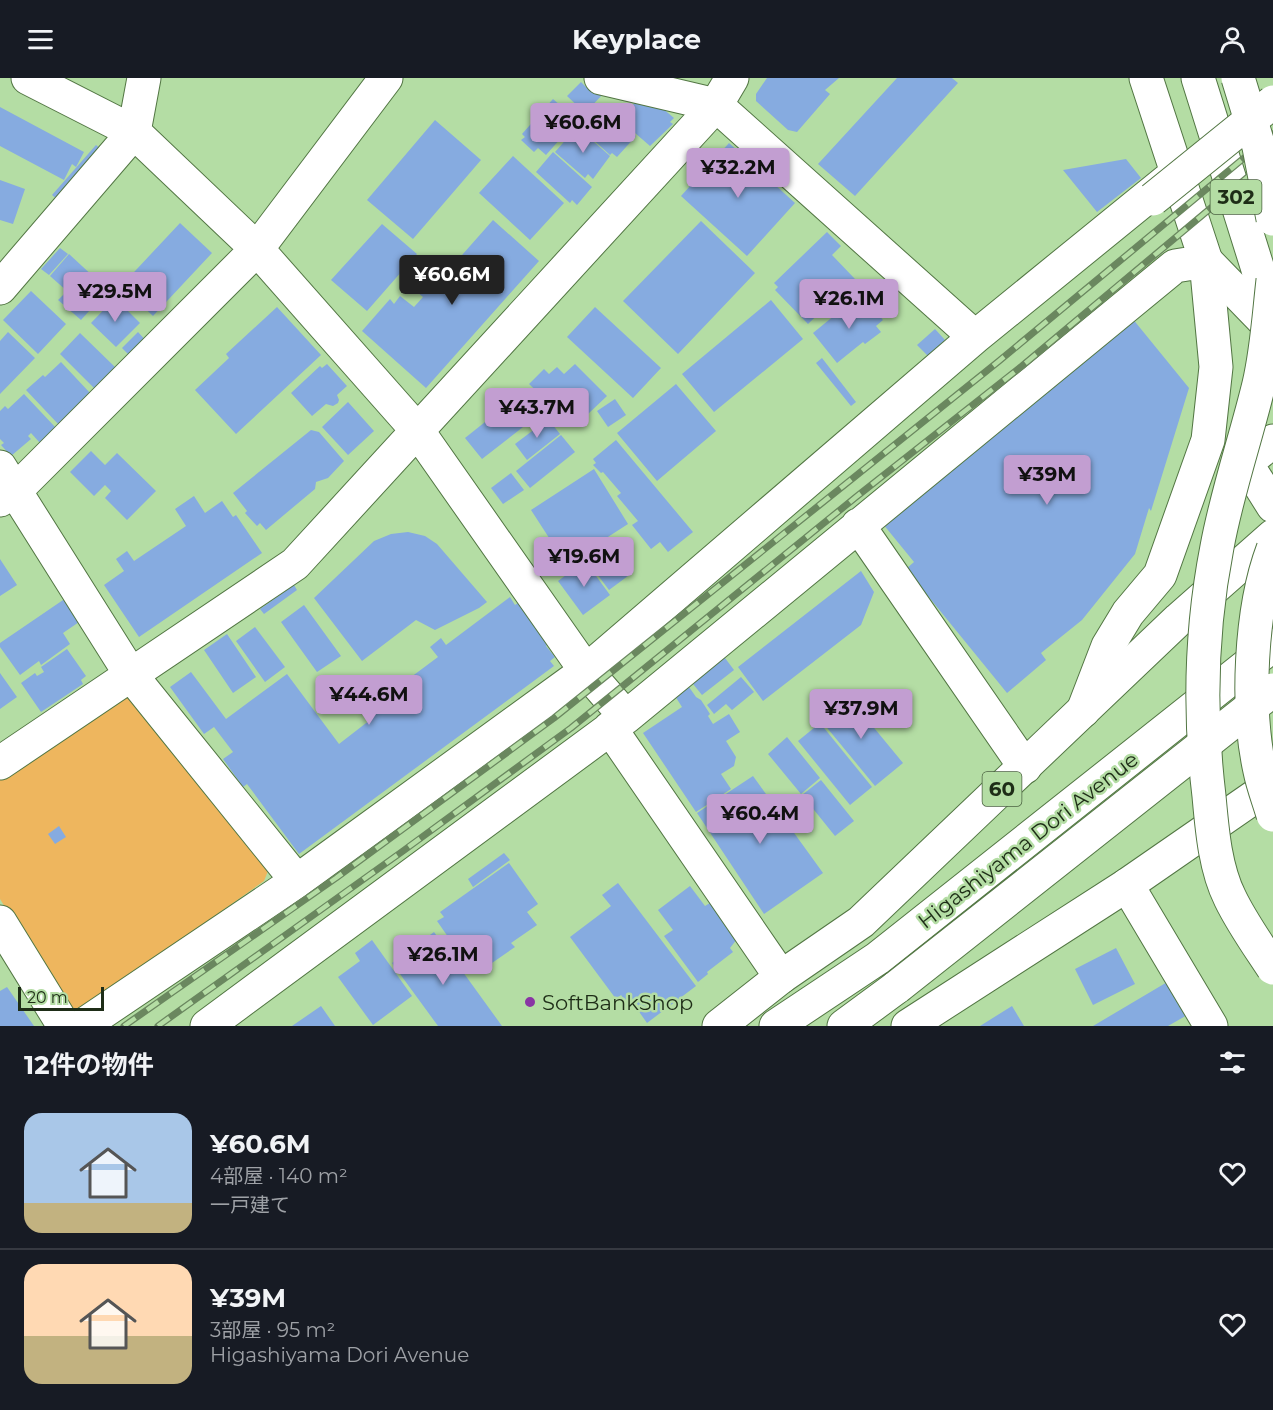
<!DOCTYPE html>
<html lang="ja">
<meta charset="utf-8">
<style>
body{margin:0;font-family:Montserrat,"Noto Sans JP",sans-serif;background:#20242c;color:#f1f3f6;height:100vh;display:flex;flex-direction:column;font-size:22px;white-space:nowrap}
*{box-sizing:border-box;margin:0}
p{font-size:20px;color:#9ea1a6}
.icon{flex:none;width:33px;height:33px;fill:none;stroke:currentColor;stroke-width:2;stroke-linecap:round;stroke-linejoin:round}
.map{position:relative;height:948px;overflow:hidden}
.sheet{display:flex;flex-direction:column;background:#171b24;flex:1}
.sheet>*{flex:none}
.scale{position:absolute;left:18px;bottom:15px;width:86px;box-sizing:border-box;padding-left:6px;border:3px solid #1e2d17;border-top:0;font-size:16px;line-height:21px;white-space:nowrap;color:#1e2d17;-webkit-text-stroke:4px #b4dda4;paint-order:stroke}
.price{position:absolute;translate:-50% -51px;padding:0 14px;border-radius:6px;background:#c29ed1;color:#111;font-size:20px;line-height:39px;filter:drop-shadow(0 2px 3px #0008)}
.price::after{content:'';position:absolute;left:50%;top:36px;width:18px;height:14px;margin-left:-9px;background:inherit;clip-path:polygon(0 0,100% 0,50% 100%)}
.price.on{background:#222;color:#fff}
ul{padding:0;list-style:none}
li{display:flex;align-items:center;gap:18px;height:150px;padding:0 24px}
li+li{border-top:2px solid #363941}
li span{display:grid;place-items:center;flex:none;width:168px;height:120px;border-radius:18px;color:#555}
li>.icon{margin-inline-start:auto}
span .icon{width:72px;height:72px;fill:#fffc;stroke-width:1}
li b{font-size:26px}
h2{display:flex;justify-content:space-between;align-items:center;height:72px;padding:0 24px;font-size:26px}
header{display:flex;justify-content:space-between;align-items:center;height:78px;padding:0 24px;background:#171b24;font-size:27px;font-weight:700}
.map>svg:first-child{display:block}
.green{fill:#eeb65e}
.building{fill:#86abe0}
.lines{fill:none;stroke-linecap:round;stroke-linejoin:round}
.minor-casing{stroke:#527643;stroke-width:35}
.major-casing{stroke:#527643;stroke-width:35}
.highway-casing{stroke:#527643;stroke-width:35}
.minor{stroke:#fff;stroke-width:33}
.major{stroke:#fff;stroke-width:33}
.highway{stroke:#fff;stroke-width:33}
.rail-casing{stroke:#6a875f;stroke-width:7}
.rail{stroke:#b4dda4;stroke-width:4.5;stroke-dasharray:14;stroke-linecap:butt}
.minor-bridge-casing{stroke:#527643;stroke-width:35;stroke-linecap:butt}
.major-bridge-casing{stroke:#527643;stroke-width:35;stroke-linecap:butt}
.highway-bridge-casing{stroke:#527643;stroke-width:35;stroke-linecap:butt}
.minor-bridge{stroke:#fff;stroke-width:33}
.major-bridge{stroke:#fff;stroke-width:33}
.highway-bridge{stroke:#fff;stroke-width:33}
.poi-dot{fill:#8935a4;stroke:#b4dda4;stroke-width:2}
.labels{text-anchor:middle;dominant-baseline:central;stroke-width:5;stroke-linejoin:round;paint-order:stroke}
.shield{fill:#b4dda4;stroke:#4b6241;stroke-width:1.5}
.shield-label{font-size:20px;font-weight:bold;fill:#1e2d17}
.street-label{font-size:21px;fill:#1e2d17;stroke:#b4dda4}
.poi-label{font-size:21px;fill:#1e2d17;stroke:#b4dda4;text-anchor:start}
</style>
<header><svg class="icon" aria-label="menu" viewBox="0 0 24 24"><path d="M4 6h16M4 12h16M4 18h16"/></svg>Keyplace<svg class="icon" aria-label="person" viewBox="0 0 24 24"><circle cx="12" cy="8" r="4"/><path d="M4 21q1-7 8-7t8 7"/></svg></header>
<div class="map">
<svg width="1273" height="948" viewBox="0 0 1273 948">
<rect width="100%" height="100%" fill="#b4dda4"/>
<path class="green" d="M122 617 136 623 270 788 264 803 82 932H69L0 821V702Z"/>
<path class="building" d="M767 0H839L825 12 830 16 797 54 788 52 756 23V16Z
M897 0H952L958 5 855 118 818 86Z
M581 4 590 13 594 8 603 16 585 35 567 18Z
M553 21 577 42 546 77 538 70 534 74 521 62 525 59 522 56Z
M637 22 644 28 649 22 655 24 674 40 670 44 673 46 650 68 620 42Z
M599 25 636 58 617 79 612 75 610 77 578 48Z
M0 29 84 74 76 89 72 86 64 102 0 68Z
M435 42 481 82 413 161 367 122Z
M577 49 610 78 593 101 588 96 585 100 555 74Z
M729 65 795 125 747 178 681 118Z
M96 67 102 72 58 122 52 117Z
M553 74 592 109 577 127 572 122 570 125 536 94Z
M513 78 564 125 530 162 479 115Z
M1126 81 1141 100 1097 134 1063 92Z
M0 102 25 111 13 146 0 142Z
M493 142 539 183 426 310 362 253 390 221 394 226 400 218 414 229 423 219 416 213 424 204 432 211Z
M701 143 755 195 678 276 623 223Z
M180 145 212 175 153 238 121 208Z
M382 146 417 176 367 233 331 202Z
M827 154 841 168 832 177 855 201 808 246 775 212 778 209 774 205Z
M60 170 68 176 49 197 41 191Z
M69 176 108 212 81 242 58 222 67 213 50 198Z
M31 213 66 246 38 276 3 242Z
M115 220 140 245 116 269 91 245Z
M771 222 803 261 714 334 682 296Z
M852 223 859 231 868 224 883 242 876 248 881 254 865 266 863 264 837 285 813 255Z
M277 229 321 277 236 356 195 312 229 280 226 276Z
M595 229 661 290 633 320 567 259Z
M1132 240 1189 310 1151 433 1149 430 1135 476 1082 542 1041 575 1046 582 1007 615 906 491 914 484 883 446Z
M935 251 945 262 928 278 917 267Z
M8 254 35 280 0 316V263Z
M138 254 150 267 134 282 122 270Z
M80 255 116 290 95 311 60 276Z
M822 280 856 324 851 328 816 285Z
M61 284 90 315 74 330 77 333 60 348 26 312 43 297 45 299Z
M327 286 347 308 337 317 339 322 338 325 333 328 326 326 312 338 291 315 320 288 322 290Z
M575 286 607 318 588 336 576 323 554 344 536 325 543 319 529 306 544 291 549 296 557 289 564 296Z
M676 306 716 353 657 403 617 355Z
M24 316 56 350 40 365 31 355 28 358 31 361 11 378 1 367 4 365 0 361V333L5 328 8 331Z
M515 320 532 342 482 381 465 360Z
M615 321 626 337 608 349 597 333Z
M348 324 374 353 348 377 322 349Z
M548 341 560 356 527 382 515 366Z
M311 352 319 354 344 383 328 400 316 404 315 411 266 452 260 445 257 448 245 435 247 433 233 415Z
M561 357 575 374 530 410 516 393Z
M616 362 693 454 668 474 660 464 651 471 632 447 638 443 617 418 621 415 603 394 601 395 593 387 596 385 593 381Z
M91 373 105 387 117 375 156 413 127 442 105 420 111 413 105 407 94 418 70 394Z
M594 391 628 446 566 486 531 432Z
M511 395 524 412 503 426 491 410Z
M194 418 205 435 222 423 233 439 236 437 262 475 139 559 104 507 124 493 116 481 127 473 134 483 186 448 175 431Z
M408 454 425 458 437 466 487 524 479 530 435 552 416 542 362 583 314 520 374 463 391 456Z
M607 463 632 495 609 512 585 480Z
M0 481 17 507 0 518Z
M585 483 610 517 583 537 558 503Z
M861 493 874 514 861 547 763 623 738 589Z
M294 507 297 512 264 536 260 531Z
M510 519 515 527 518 525 548 566 546 568 555 579 550 583 554 588 299 776 247 706 243 709 223 681 233 674 214 649 204 656 170 609 191 594 226 641 287 596 339 666 370 642 364 634 438 579 430 569 441 560 446 567Z
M66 520 82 542 63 555 70 566 41 587 39 583 20 597 0 569V565Z
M304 527 341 578 317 594 281 544Z
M255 549 285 589 265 604 236 563Z
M227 556 256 599 233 615 204 572Z
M67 571 86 598 81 602 83 606 41 634 21 605 35 595 37 598 44 594 41 589Z
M722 576 734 592 702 617 689 601Z
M0 595 17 619 0 631Z
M741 599 754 614 732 632 726 626 714 636 707 627Z
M689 609 696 619 701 622 710 636 708 638 713 646 729 636 740 654 726 663 736 679 734 688 721 696 731 711 696 734 643 655 682 629 675 618Z
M847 617 903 685 875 708 819 640Z
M820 645 872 709 850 727 798 663Z
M787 659 820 700 801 716 768 676Z
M753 698 823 795 764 836 697 735Z
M821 702 854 743 835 758 802 717Z
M59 748 66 759 55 766 48 756Z
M504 775 510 782 473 809 468 801Z
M509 785 538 826 527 834 537 847 511 865 515 869 479 894 476 889 471 892 437 843 444 839 440 834Z
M618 805 696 908 647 945 635 928 631 930 621 917 616 921 570 859 611 828 602 817Z
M690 808 705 828 710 825 737 861 730 870 733 874 707 894 708 896 698 904 664 858 673 852 658 832Z
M434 854 502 948H438L392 885Z
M372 862 412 918 373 947 338 899 360 883 355 875Z
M1116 870 1135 906 1093 927 1075 891Z
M1169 903 1189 936 1168 948H1093Z
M7 909 34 948H0V913Z
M321 928 335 948H292Z
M1012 928 1024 948H980Z"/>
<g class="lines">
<defs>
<path id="minor" d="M28 0 134 54 257 171 417 352 586 593 626 639
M601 0 716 27 975 259
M0 210 134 54 144 0
M1273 363 1246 385 1273 428
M0 389 131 597 297 803
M0 422 15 413 257 171 386 0
M858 447 1025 689
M1083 633 1108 568 1128 535 1160 497 1208 362 1216 289 1206 183 1146 0
M610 650 781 899
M0 685 295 486 716 27 732 0
M1127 807 1211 948
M0 844 64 948
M82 948 297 803 586 593 975 259 1173 98
M207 948 626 639 1175 188 1206 183"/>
<path id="major" d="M719 948 781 899 861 844 1179 541 1273 458
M776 948 878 880 1273 567
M844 948 897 909
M908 948 1127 807 1273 706"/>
<path id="highway" d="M1198 0 1272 236
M1206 183 1273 252"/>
</defs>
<use href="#minor" class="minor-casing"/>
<use href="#major" class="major-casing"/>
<use href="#highway" class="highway-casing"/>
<use href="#minor" class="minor"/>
<use href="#major" class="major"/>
<use href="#highway" class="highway"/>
<defs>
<path id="rail" d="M124 948 336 800 554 640 999 283 1273 56
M158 948 403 773 571 650 856 419 1022 288 1273 78"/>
</defs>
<use href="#rail" class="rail-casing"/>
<use href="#rail" class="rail"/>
<defs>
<path id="minor-bridge" d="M1153 121 1273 24"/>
<path id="major-bridge" d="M897 909 1273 612"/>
<path id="highway-bridge" d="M1238 0 1259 69 1273 141
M1273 202C1269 237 1267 272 1259 306 1246 360 1227 414 1217 469 1201 551 1199 635 1209 718 1212 751 1215 790 1230 820 1242 845 1258 867 1273 890
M1273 471C1250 532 1246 630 1260 693 1263 708 1269 723 1273 737"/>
</defs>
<use href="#minor-bridge" class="minor-bridge-casing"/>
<use href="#major-bridge" class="major-bridge-casing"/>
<use href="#highway-bridge" class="highway-bridge-casing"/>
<use href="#minor-bridge" class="minor-bridge"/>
<use href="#major-bridge" class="major-bridge"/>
<use href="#highway-bridge" class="highway-bridge"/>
</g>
<circle class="poi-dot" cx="530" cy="924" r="6"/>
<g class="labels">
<g class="shield">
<rect x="1210.5" y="102" width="51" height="34" rx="4.5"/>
<rect x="982.5" y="694" width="39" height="34" rx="4.5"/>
</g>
<g class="shield-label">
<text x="1236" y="119">302</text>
<text x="1002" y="711">60</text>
</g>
<g class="street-label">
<text transform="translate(1028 762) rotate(-38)">Higashiyama Dori Avenue</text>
</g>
<g class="poi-label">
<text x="542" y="924">SoftBankShop</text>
</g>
</g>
</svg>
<div class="scale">20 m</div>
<b class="price" style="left:583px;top:76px">¥60.6M</b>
<b class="price" style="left:738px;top:121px">¥32.2M</b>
<b class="price on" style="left:452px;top:228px">¥60.6M</b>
<b class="price" style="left:115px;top:245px">¥29.5M</b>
<b class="price" style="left:849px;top:252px">¥26.1M</b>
<b class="price" style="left:537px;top:361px">¥43.7M</b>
<b class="price" style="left:1047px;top:428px">¥39M</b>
<b class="price" style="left:584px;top:510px">¥19.6M</b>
<b class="price" style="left:369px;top:648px">¥44.6M</b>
<b class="price" style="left:861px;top:662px">¥37.9M</b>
<b class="price" style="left:760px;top:767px">¥60.4M</b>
<b class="price" style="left:443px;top:908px">¥26.1M</b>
</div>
<section class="sheet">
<h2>12件の物件<svg class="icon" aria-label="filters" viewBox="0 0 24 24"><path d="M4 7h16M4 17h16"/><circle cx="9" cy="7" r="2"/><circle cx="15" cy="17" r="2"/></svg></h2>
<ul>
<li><span style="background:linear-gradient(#a9c7e8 75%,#c2b280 0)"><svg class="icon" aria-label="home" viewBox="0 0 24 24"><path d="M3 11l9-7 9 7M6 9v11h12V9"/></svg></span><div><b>¥60.6M</b><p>4部屋 · 140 m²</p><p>一戸建て</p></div><svg class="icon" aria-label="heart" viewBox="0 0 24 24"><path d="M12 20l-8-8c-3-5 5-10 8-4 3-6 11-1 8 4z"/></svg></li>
<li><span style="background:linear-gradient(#ffd9b3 60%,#c2b280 0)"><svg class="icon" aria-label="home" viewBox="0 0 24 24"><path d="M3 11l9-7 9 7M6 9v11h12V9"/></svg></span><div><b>¥39M</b><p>3部屋 · 95 m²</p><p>Higashiyama Dori Avenue</p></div><svg class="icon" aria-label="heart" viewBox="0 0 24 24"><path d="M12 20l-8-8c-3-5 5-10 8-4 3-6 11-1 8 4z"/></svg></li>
</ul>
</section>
